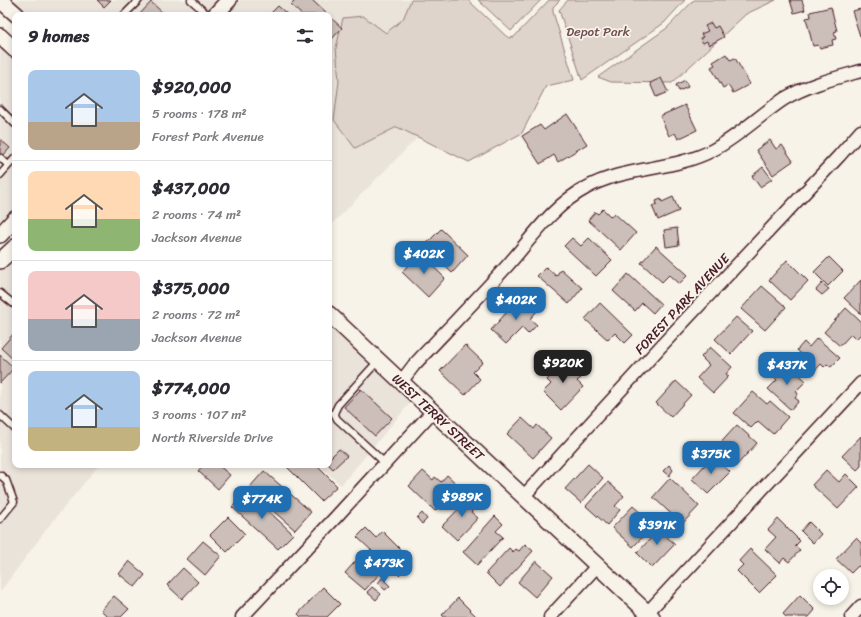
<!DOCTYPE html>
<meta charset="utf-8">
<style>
body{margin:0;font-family:Sriracha,sans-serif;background:#f2f2f3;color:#2b2b33;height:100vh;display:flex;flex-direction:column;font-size:15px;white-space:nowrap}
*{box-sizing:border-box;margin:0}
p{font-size:13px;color:#7c7c81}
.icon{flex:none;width:22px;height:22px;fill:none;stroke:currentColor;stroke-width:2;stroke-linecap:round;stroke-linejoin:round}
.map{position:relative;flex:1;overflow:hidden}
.drawer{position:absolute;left:12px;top:12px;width:320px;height:456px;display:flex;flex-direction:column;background:#fff;border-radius:8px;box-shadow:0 2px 6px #0003}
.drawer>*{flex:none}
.tools{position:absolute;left:813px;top:569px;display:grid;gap:8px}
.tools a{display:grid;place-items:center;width:36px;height:36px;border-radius:50%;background:#fff;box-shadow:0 2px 6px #0003;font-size:20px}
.price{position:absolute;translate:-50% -34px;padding:0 9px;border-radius:8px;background:#1f6fb2;color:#fff;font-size:13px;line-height:26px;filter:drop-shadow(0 1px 2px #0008)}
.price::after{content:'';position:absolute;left:50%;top:24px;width:12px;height:9px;margin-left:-6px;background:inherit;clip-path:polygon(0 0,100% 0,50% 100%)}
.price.on{background:#222;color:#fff}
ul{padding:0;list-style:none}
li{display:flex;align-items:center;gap:12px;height:100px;padding:0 16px}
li+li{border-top:1px solid #e1e1e2}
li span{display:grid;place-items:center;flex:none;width:112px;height:80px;border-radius:8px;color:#555}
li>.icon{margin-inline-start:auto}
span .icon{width:48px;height:48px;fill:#fffc;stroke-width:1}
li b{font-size:17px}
h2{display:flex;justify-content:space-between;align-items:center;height:48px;padding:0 16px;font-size:17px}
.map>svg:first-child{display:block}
.built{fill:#eae3da}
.green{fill:#ded4cc;stroke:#947a7c}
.building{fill:#ccbfb9;stroke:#4a1f2b}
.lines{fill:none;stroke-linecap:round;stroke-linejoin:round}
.service-casing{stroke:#4a1f2b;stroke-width:9}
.minor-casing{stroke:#4a1f2b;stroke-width:15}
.tertiary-casing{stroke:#4a1f2b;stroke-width:18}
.service{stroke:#f7f3e8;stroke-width:6}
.minor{stroke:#f7f3e8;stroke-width:12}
.tertiary{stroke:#f7f3e8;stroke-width:15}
.labels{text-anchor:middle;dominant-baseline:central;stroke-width:3.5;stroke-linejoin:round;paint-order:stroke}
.park-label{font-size:13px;fill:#6f4c53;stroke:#f7f3e8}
.street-label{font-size:13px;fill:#4a1f2b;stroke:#f7f3e8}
</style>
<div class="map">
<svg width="861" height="617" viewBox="0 0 861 617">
<rect width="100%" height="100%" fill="#f7f3e8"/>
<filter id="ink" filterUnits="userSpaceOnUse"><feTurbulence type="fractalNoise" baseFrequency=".025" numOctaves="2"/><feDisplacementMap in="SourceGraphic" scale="8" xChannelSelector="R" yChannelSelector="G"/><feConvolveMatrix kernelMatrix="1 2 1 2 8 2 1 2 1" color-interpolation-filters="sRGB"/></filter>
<g filter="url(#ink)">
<path class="built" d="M13 0H219L205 15H29Z
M240 0H411L403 19 386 33 363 16 336 48 339 81 334 120 355 148 397 127 418 137 329 227V15H225Z
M0 48 15 62V208L0 224Z
M15 257V465H99L48 527 0 592V269L6 267Z
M329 326 410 403 341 485 319 465H329Z"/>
<path class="green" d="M411 0H468L506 36 510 38 514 37 549 0H560L553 7V12L574 80 546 86 522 133 469 162 397 127 355 148 334 120 339 81 336 48 343 18 363 16 386 33 403 19Z
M478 0H541L511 31Z
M568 0H685L664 23 582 80 559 10Z
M694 0H776L746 14 672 83 611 82 598 77 667 28Z"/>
<path class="building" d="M97 0H111L104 7Z
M293 0H312L328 15H302L291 5 294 2Z
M790 0H802L805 10 794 13Z
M151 2 163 13 161 15H139Z
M278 6 288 15H269Z
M831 7 837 31 834 32 836 39 832 40 833 45 820 48 818 45 813 46 806 18 811 17 810 12Z
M861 9V36H860L852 11Z
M329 16 342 28 330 41 329 40Z
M711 23 714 28 718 26 724 37 709 45 707 41 703 43 700 38 703 37 701 34 708 31 705 26Z
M726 54 730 60 735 58 750 84 733 93 728 85 723 88 711 67 715 65 713 62Z
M661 78 668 92 656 97 650 83Z
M685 80 688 87 679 91 676 85Z
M685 105 697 130 678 139 675 133 669 136 660 116Z
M567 114 587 144 558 162 554 155 540 164 522 136 540 125 544 130Z
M0 139 10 148 0 159Z
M770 140 776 149 782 145 793 161 773 175 756 150Z
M763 167 772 179 760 187 752 176Z
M673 197 679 211 658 220 652 206 657 204 656 201 661 199 662 202Z
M603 209 611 217 614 213 636 233 621 250 588 220 595 212 598 214Z
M677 228 679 245 666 247 664 230Z
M441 229 468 255 452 273 424 246Z
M572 238 581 246 589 238 612 260 596 276 564 246Z
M656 246 688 275 679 284 669 275 662 282 641 263Z
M419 253 445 278 428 297 402 272Z
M829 257 843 271 828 286 814 272Z
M787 260 808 281 790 300 769 280Z
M546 267 556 276 561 269 582 288 569 304 537 276Z
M628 274 661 304 653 313 642 303 635 311 613 291Z
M861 280V314L844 298Z
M822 283 829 289 822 295 816 290Z
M762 286 786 307 765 330 741 309Z
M521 296 537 311 530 319 537 325 528 334 522 328 506 344 491 330Z
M600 303 633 335 625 343 615 333 608 340 585 319Z
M846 308 861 322V334L856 339 851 334 840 346 824 332Z
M736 317 752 331 731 354 715 339Z
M15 332V361L1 348Z
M817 338 840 358 831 367 827 364 824 367 821 364 811 375 796 361 801 354 797 350 804 342 809 347Z
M465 345 483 362 473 372 480 379 465 395 440 371Z
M710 347 732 367 726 374 729 376 713 393 697 378 709 365 701 357Z
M0 355 14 368 0 383Z
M561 358 581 378 577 381 583 387 561 410 543 392 551 384 547 380 552 374 549 371Z
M790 366 806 381 796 391 798 394 795 398 799 401 791 410 768 389 777 380 772 376 779 368 784 372Z
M676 381 691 395 671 417 656 403Z
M361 389 392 418 375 436 344 407Z
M753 392 767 404 770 401 788 417 773 434 758 421 751 428 734 413Z
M522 418 534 429 537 425 551 438 533 458 507 434Z
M737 425 757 443 736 466 716 448Z
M861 436V466L857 470 842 456Z
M339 449 347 456 333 469 329 465V459Z
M713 456 730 472 708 494 692 479Z
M588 464 603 478 581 503 565 489Z
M203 465H218L230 475 218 489 198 471Z
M285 465H316L337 486 321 501Z
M669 465 673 470 669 476 663 471Z
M826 470 839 482 846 474 859 487 838 509 812 485Z
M264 471 311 512 295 530 248 489Z
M423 471 433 480 435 477 441 482 447 475 459 486 435 511 409 486Z
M670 478 699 506 682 524 653 497Z
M608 482 624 496 615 506 620 510 607 525 586 506Z
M247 491 293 534 278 549 232 507Z
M473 494 481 502 471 512 478 518 457 540 442 526Z
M633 506 654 525 633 547 612 528Z
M422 513 427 519 422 524 417 518Z
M495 516 503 524 496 531 503 537 477 565 463 552Z
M228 517 245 534 227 552 210 535Z
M778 519 800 541 795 546 800 550 789 562 784 558 780 563 765 549 776 537 768 530Z
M809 522 821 534 813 543 801 531Z
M665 523 673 531 667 537 675 544 652 568 637 553Z
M366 528 376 538 382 531 403 552 389 567 357 537Z
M856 538 861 543V568L858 566 851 573 836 559Z
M203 541 221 556 205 575 187 559Z
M525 544 533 551 500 587 486 573 509 548 513 552 516 549 519 551Z
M750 549 777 575 759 593 737 571 743 565 739 561Z
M362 554 382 571 365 590 345 573Z
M129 561 145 575 135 587 119 574Z
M536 561 553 576 535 597 518 582Z
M397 563 404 569 399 575 393 569Z
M183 568 198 582 182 599 167 585Z
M382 578 390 586 385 590 378 583Z
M323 587 340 604 327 617H301L298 614Z
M372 587 381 594 376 600 367 592Z
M800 595 815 610 809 617H786L783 614Z
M114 596 129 609 121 617H108L101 610Z
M458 598 477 617H444L442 615Z"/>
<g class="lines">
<defs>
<path id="service" d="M191 0 208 15
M124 15 139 0
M0 109 15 124
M1 158 8 165
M0 175 15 158
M0 293 15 305
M378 361 338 405 334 413 337 419 385 463
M0 415 15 429
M0 475 6 480 14 502 0 519"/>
<path id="minor" d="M401 382 414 365C445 332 476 300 507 266 532 238 552 206 586 188 625 166 674 171 713 150 739 136 760 115 784 99 807 85 836 78 861 71
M523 497 663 344 839 156 861 131
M647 613 861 383
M242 617 335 518 432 412
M550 617 597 566
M851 617 861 606"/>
<path id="tertiary" d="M0 0 17 15
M215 15 229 0
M0 36 15 50
M0 235 15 219
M0 261 15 247
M329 314 652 617"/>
</defs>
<use href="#service" class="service-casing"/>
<use href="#minor" class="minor-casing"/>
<use href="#tertiary" class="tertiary-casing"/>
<use href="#service" class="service"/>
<use href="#minor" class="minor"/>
<use href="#tertiary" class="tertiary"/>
</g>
</g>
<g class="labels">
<g class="park-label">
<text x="598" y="31">Depot Park</text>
</g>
<g class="street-label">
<text transform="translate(682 304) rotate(-47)">FOREST PARK AVENUE</text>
<text transform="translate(438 417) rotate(43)">WEST TERRY STREET</text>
</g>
</g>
</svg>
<div class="tools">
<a><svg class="icon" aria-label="locate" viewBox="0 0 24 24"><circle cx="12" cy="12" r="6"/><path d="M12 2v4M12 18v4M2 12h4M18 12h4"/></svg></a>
</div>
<b class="price" style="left:424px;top:275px">$402K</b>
<b class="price" style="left:516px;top:321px">$402K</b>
<b class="price on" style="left:563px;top:384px">$920K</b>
<b class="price" style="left:787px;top:386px">$437K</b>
<b class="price" style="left:711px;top:475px">$375K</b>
<b class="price" style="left:462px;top:518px">$989K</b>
<b class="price" style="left:262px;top:520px">$774K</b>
<b class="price" style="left:657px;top:546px">$391K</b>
<b class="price" style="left:384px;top:584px">$473K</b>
<section class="drawer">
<h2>9 homes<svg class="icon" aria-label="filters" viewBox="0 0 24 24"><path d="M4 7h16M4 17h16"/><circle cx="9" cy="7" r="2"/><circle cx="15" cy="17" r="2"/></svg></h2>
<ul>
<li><span style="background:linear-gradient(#a9c7e8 65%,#b9a48a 0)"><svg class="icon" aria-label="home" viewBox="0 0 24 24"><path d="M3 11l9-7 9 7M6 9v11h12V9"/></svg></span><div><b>$920,000</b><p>5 rooms · 178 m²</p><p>Forest Park Avenue</p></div></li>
<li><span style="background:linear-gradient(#ffd9b3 60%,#8fb573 0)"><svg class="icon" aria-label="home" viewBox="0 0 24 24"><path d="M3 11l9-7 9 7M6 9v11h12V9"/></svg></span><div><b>$437,000</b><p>2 rooms · 74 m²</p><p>Jackson Avenue</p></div></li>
<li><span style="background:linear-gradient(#f6c9c9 60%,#9aa5b1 0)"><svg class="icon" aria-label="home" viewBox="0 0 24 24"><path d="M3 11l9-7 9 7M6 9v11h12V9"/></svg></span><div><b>$375,000</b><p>2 rooms · 72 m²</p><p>Jackson Avenue</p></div></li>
<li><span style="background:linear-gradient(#a9c7e8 70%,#c2b280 0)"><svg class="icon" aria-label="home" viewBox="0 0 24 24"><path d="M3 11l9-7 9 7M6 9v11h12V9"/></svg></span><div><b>$774,000</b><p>3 rooms · 107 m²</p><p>North Riverside Drive</p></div></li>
</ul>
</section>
</div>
